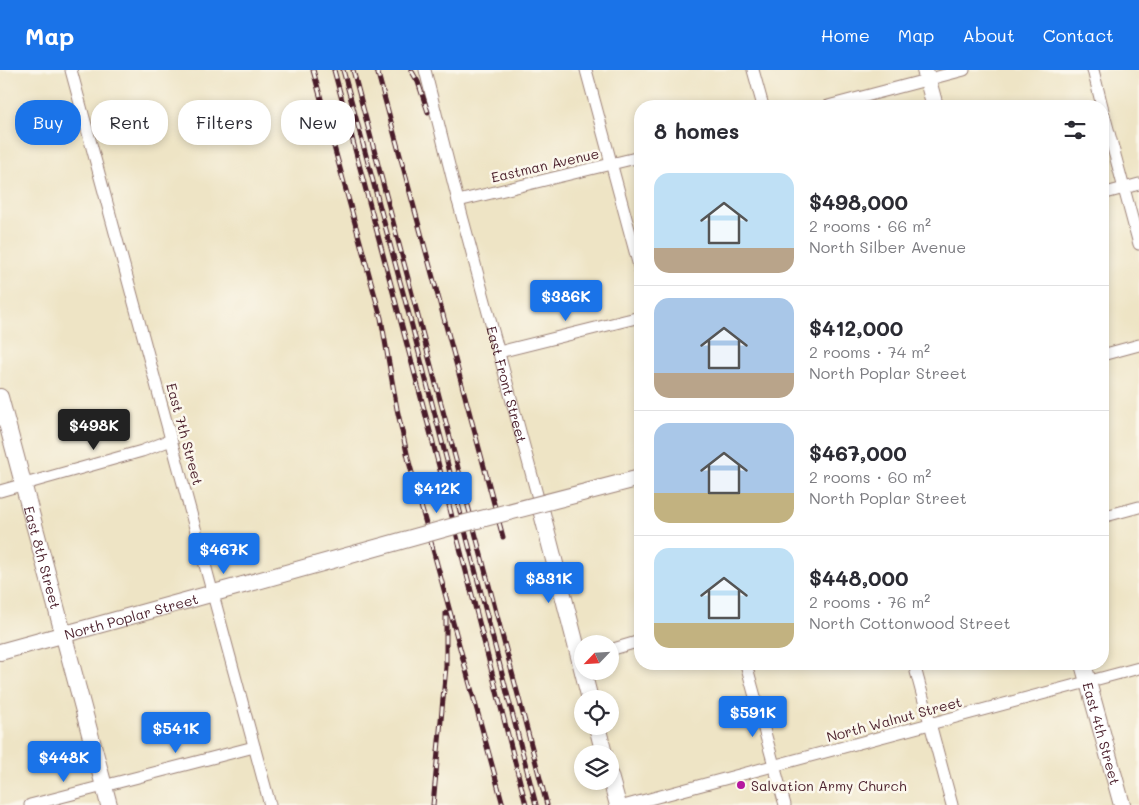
<!DOCTYPE html>
<meta charset="utf-8">
<style>
body{margin:0;font-family:Mali,sans-serif;background:#f7f7f7;color:#2b2b33;height:100vh;display:flex;flex-direction:column;font-size:19px;white-space:nowrap}
*{box-sizing:border-box;margin:0}
p{font-size:16px;color:#7c7c81}
.icon{flex:none;width:28px;height:28px;fill:none;stroke:currentColor;stroke-width:2;stroke-linecap:round;stroke-linejoin:round}
.map{position:relative;flex:1;overflow:hidden}
.panel{position:absolute;left:634px;top:30px;width:475px;height:570px;display:flex;flex-direction:column;background:#fff;border-radius:20px;box-shadow:0 2px 8px #0003}
.panel>*{flex:none}
.guide{position:absolute;left:15px;top:30px;width:475px;height:45px;display:flex;gap:10px}
.needle{width:32px;rotate:245deg}
.controls{position:absolute;left:574px;top:565px;display:grid;gap:10px}
.controls a{display:grid;place-items:center;width:45px;height:45px;border-radius:50%;background:#fff;box-shadow:0 2px 8px #0003;font-size:25px}
.price{position:absolute;translate:-50% -42px;padding:0 11px;border-radius:5px;background:#1a73e8;color:#fff;font-size:16px;line-height:32px;filter:drop-shadow(0 1px 2px #0008)}
.price::after{content:'';position:absolute;left:50%;top:30px;width:15px;height:11px;margin-left:-8px;background:inherit;clip-path:polygon(0 0,100% 0,50% 100%)}
.price.current{background:#222;color:#fff}
ul{padding:0;list-style:none}
li{display:flex;align-items:center;gap:15px;height:125px;padding:0 20px}
li+li{border-top:1px solid #e1e1e2}
li span{display:grid;place-items:center;flex:none;width:140px;height:100px;border-radius:15px;color:#555}
li>.icon{margin-inline-start:auto}
span .icon{width:60px;height:60px;fill:#fffc;stroke-width:1}
li b{font-size:21px}
h2{display:flex;justify-content:space-between;align-items:center;height:60px;padding:0 20px;font-size:21px}
.pill{padding:0 18px;border-radius:20px;background:#fff;box-shadow:0 2px 8px #0003;font-size:18px;line-height:45px}
.pill.current{background:#1a73e8;color:#fff}
header{display:flex;align-items:center;gap:30px;box-sizing:border-box;height:70px;padding:0 25px;background:#1a73e8;color:#fff}
header strong{font-size:24px}
nav{display:flex;gap:28px;margin-inline-start:auto;font-size:18px}
.map>svg:first-child{display:block}
.lines{fill:none;stroke-linecap:round;stroke-linejoin:round}
.street-casing{stroke:#9c8278;stroke-width:13}
.secondary-casing{stroke:#9c8278;stroke-width:18}
.street{stroke:#fff;stroke-width:11}
.secondary{stroke:#fff;stroke-width:16}
.rail-casing{stroke:#4a1f2b;stroke-width:5}
.rail{stroke:#fbf7ec;stroke-width:3;stroke-dasharray:9;stroke-linecap:butt}
.secondary-bridge-casing{stroke:#9c8278;stroke-width:18;stroke-linecap:butt}
.secondary-bridge{stroke:#fff;stroke-width:16}
.poi-dot{fill:#b5179e;stroke:#fbf7ec;stroke-width:2}
.labels{text-anchor:middle;dominant-baseline:central;stroke-width:5;stroke-linejoin:round;paint-order:stroke}
.street-label{font-size:14px;fill:#4a1f2b;stroke:#fbf7ec}
.poi-label{font-size:14px;fill:#4a1f2b;stroke:#fbf7ec;text-anchor:start}
</style>
<header>
<strong>Map</strong>
<nav><a>Home</a><a>Map</a><a>About</a><a>Contact</a></nav>
</header>
<div class="map">
<svg width="1139" height="735" viewBox="0 0 1139 735">
<rect width="100%" height="100%" fill="#fbf7ec"/>
<filter id="ink" filterUnits="userSpaceOnUse"><feTurbulence type="fractalNoise" baseFrequency=".02" numOctaves="2"/><feDisplacementMap in="SourceGraphic" scale="10" xChannelSelector="R" yChannelSelector="G"/><feConvolveMatrix kernelMatrix="1 2 1 2 8 2 1 2 1" color-interpolation-filters="sRGB"/></filter>
<filter id="wash" filterUnits="userSpaceOnUse"><feTurbulence type="fractalNoise" baseFrequency=".0096" numOctaves="4" result="noise"/><feDisplacementMap in="SourceGraphic" scale="20" xChannelSelector="R" yChannelSelector="G"/><feGaussianBlur stdDeviation="1.12" result="paint"/><feColorMatrix in="noise" values="0 0 0 0 0 0 0 0 0 0 0 0 0 0 0 0 0 1.4 0 .05"/><feComposite in="paint" operator="in"/></filter>
<g filter="url(#wash)">
<rect width="100%" height="100%" fill="#eee4c5"/>
</g>
<g filter="url(#ink)">
<g class="lines">
<defs>
<g id="street">
<path d="M71 0 270 735"/>
<path id="s1" d="M425 0 458 131 539 432"/>
<path d="M586 0 640 200"/>
<path d="M753 0 763 36"/>
<path d="M1093 0 1102 36"/>
<path d="M828 36 964 0"/>
<path d="M1102 37 1139 174"/>
<path d="M1102 124 1139 114"/>
<path d="M458 131 640 87"/>
<path d="M499 282 640 247"/>
<path d="M1102 285 1139 275"/>
<path d="M0 421 142 381 171 370"/>
<path d="M1102 447 1139 437"/>
<path d="M610 580 640 571"/>
<path d="M746 594 785 735"/>
<path d="M914 594 952 735"/>
<path d="M30 735 254 677"/>
<path d="M627 735 1139 598"/>
</g>
<g id="secondary">
<path d="M925 0 935 36"/>
<path id="s2" d="M0 327 109 735"/>
<path d="M539 432 590 629"/>
<path id="s3" d="M0 582 243 515"/>
<path id="s4" d="M1083 594 1122 735"/>
<path d="M597 656 604 684"/>
<path d="M610 706 618 735"/>
</g>
</defs>
<use href="#street" class="street-casing"/>
<use href="#secondary" class="secondary-casing"/>
<use href="#street" class="street"/>
<use href="#secondary" class="secondary"/>
<defs>
<path id="rail" d="M313 0 381 248 397 339 409 392 503 735
M334 0 432 369 526 735
M343 0 412 256 536 735
M353 0 547 735
M377 0 503 467
M411 0 418 12 428 42
M433 735 446 597V543"/>
</defs>
<use href="#rail" class="rail-casing"/>
<use href="#rail" class="rail"/>
<defs>
<path id="secondary-bridge" d="M243 515 458 455 640 408"/>
</defs>
<use href="#secondary-bridge" class="secondary-bridge-casing"/>
<use href="#secondary-bridge" class="secondary-bridge"/>
</g>
</g>
<circle class="poi-dot" cx="741" cy="715" r="5"/>
<g class="labels">
<g class="street-label">
<text transform="translate(545 95) rotate(-13)">Eastman Avenue</text>
<text stroke="none"><textPath href="#s1" startOffset="325">East Front Street</textPath></text>
<text transform="translate(185 364) rotate(75)">East 7th Street</text>
<text stroke="none"><textPath href="#s2" startOffset="166">East 8th Street</textPath></text>
<text stroke="none"><textPath href="#s3" startOffset="136">North Poplar Street</textPath></text>
<text transform="translate(894 649) rotate(-15)">North Walnut Street</text>
<text stroke="none"><textPath href="#s4" startOffset="72">East 4th Street</textPath></text>
</g>
<g class="poi-label">
<text x="751" y="715">Salvation Army Church</text>
</g>
</g>
</svg>
<div class="controls">
<a><svg class="needle" viewBox="-14 -14 28 28"><path d="M0-13l5 13h-10z" fill="#e53935"/><path d="M0 13l5-13h-10z" fill="#7c7c81"/></svg></a>
<a><svg class="icon" aria-label="locate" viewBox="0 0 24 24"><circle cx="12" cy="12" r="6"/><path d="M12 2v4M12 18v4M2 12h4M18 12h4"/></svg></a>
<a><svg class="icon" aria-label="layers" viewBox="0 0 24 24"><path d="M12 4l9 5-9 5-9-5zM3 14l9 5 9-5"/></svg></a>
</div>
<b class="price" style="left:566px;top:252px">$386K</b>
<b class="price current" style="left:94px;top:381px">$498K</b>
<b class="price" style="left:437px;top:444px">$412K</b>
<b class="price" style="left:224px;top:505px">$467K</b>
<b class="price" style="left:549px;top:534px">$831K</b>
<b class="price" style="left:753px;top:668px">$591K</b>
<b class="price" style="left:176px;top:684px">$541K</b>
<b class="price" style="left:64px;top:713px">$448K</b>
<div class="guide">
<a class="pill current">Buy</a>
<a class="pill">Rent</a>
<a class="pill">Filters</a>
<a class="pill">New</a>
</div>
<section class="panel">
<h2>8 homes<svg class="icon" aria-label="filters" viewBox="0 0 24 24"><path d="M4 7h16M4 17h16"/><circle cx="9" cy="7" r="2"/><circle cx="15" cy="17" r="2"/></svg></h2>
<ul>
<li><span style="background:linear-gradient(#bfe0f5 75%,#b9a48a 0)"><svg class="icon" aria-label="home" viewBox="0 0 24 24"><path d="M3 11l9-7 9 7M6 9v11h12V9"/></svg></span><div><b>$498,000</b><p>2 rooms · 66 m²</p><p>North Silber Avenue</p></div></li>
<li><span style="background:linear-gradient(#a9c7e8 75%,#b9a48a 0)"><svg class="icon" aria-label="home" viewBox="0 0 24 24"><path d="M3 11l9-7 9 7M6 9v11h12V9"/></svg></span><div><b>$412,000</b><p>2 rooms · 74 m²</p><p>North Poplar Street</p></div></li>
<li><span style="background:linear-gradient(#a9c7e8 70%,#c2b280 0)"><svg class="icon" aria-label="home" viewBox="0 0 24 24"><path d="M3 11l9-7 9 7M6 9v11h12V9"/></svg></span><div><b>$467,000</b><p>2 rooms · 60 m²</p><p>North Poplar Street</p></div></li>
<li><span style="background:linear-gradient(#bfe0f5 75%,#c2b280 0)"><svg class="icon" aria-label="home" viewBox="0 0 24 24"><path d="M3 11l9-7 9 7M6 9v11h12V9"/></svg></span><div><b>$448,000</b><p>2 rooms · 76 m²</p><p>North Cottonwood Street</p></div></li>
</ul>
</section>
</div>
